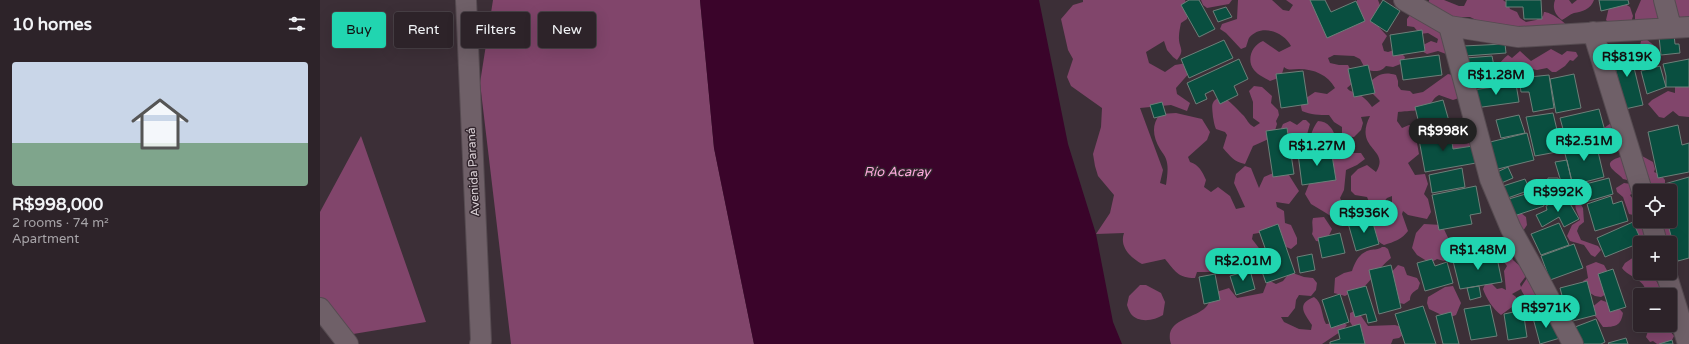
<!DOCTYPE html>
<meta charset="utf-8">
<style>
body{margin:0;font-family:"Varela Round",sans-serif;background:#352b31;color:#f1f3f6;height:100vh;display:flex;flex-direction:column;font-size:15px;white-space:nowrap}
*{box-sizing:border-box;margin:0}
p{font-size:13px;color:#a7a4a8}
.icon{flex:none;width:22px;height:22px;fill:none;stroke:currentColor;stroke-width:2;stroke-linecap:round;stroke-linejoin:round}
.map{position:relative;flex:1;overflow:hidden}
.panel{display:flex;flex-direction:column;background:#2d2329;width:320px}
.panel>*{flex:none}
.guide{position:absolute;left:12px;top:12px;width:380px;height:36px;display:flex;gap:8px}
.fabs{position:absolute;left:1313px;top:184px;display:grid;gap:8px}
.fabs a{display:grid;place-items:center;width:44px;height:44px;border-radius:4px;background:#2d2329;box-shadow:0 4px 16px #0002,0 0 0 1px #484046;font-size:20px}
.price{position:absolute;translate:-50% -34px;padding:0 9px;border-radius:14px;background:#21d5b0;color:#111;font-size:13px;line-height:26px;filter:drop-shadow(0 1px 2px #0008)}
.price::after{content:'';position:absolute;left:50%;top:24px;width:12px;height:9px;margin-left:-6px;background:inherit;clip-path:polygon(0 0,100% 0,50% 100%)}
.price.current{background:#222;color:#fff}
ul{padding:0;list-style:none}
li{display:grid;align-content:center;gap:8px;height:212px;padding:0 12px}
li+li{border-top:1px solid #484046}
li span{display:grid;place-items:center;height:124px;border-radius:4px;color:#555}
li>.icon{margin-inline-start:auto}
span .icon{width:72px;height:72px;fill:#fffc;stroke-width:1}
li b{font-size:17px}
h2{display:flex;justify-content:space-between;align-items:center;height:48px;padding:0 12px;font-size:17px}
.chip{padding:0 14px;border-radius:4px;background:#2d2329;box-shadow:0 4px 16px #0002,0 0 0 1px #484046;font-size:14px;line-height:36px}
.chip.current{background:#21d5b0;color:#111}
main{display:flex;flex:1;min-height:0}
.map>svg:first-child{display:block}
.green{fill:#81456b}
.water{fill:#3a042a}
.building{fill:#094f40;stroke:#6d7f79}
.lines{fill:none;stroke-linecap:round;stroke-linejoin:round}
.minor-casing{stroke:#564b51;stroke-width:22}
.minor{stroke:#6f6068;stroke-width:20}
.labels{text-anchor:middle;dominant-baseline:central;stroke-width:3;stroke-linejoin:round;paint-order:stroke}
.street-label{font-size:12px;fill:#d9d0d5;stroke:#32252d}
.water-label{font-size:13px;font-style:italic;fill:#feaadd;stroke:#32252d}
</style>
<main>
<section class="panel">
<h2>10 homes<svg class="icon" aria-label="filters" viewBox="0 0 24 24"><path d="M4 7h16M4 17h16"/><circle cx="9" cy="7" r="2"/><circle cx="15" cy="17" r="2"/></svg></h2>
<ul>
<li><span style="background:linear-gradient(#c9d6e8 65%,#7fa58c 0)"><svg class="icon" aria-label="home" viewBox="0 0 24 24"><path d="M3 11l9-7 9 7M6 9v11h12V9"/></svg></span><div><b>R$998,000</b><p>2 rooms · 74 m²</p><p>Apartment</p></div></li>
</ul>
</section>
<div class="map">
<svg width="1369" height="344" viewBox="0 0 1369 344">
<rect width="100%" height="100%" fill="#3c2f37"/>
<path class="green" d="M173 0H380L394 148 434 344H191L160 83Z
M763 0H865L868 11 867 19 861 23C860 28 859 32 859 36 858 48 866 49 857 60L853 57 847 50 844 41 826 52 829 63 845 72 855 65 867 63 871 71 856 88 857 94 870 103 867 111 851 105 820 108 843 170 840 183 846 185C847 177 849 167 846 159 845 156 842 152 840 149 833 137 831 125 840 114L856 113 882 119 890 132 887 140 868 157 870 162C879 165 882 171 886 180L884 187 891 192 898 187 910 196 916 209 925 207 914 183 916 174 925 166 931 168 939 188 944 177 958 171 967 172 979 191 969 204 956 202 957 207 964 211 965 223 971 225 977 238V244L971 249 962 245 944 232 933 234 932 239 945 256V264L925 276 914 268 900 272H877L875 278C858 278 855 271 845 259L822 264C811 258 799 247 804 233L776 234 790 213 794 195 778 176 775 166 773 154 781 127 782 108 751 86 747 77 753 59 748 50 741 19 753 5 763 2Z
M881 0H912L909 4 887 8 883 5Z
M918 0H952L963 10 969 11 973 5 966 0H994L1011 25 1036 8 1037 0H1058L1061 8 1057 25 1067 36 1062 44 1064 51 1068 52 1077 49 1085 57 1083 63 1073 67 1066 66C1060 73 1055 71 1046 70L1040 59 1034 56 1014 55 1008 58 1010 63 1019 65H1028L1032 73 1034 82 1027 88C1030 92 1032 91 1036 93 1043 96 1048 101 1052 107L1060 101 1050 91 1048 84C1057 75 1063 71 1076 75L1078 81V86L1081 90 1090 91 1093 94 1103 92 1128 74 1132 75 1139 98 1133 100 1119 95C1113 98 1112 103 1108 107 1103 111 1085 111 1078 112L1077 121 1082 128 1089 125 1094 126 1099 154 1088 163 1095 175 1105 174 1108 184 1104 194 1108 199 1111 212 1107 219 1088 215 1083 211 1082 214 1088 231C1082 239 1074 242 1064 245 1049 236 1047 233 1045 215L1054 207 1072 206V196L1067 198 1063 203 1050 204 1047 197 1035 195 1031 191V176L1038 169 1047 165 1056 172C1071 148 1033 150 1050 116L1041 117 1043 123 1041 130 1034 137 1022 136V127L1014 122 1009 115C999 115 991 115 982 111L980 102 995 92 1007 94 1015 88C1008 75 994 69 979 69 974 69 968 71 964 67L961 77 950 81C945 78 938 75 934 70 926 60 932 45 943 41L959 52 971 46C964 32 941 23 929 38 928 40 927 44 926 47L921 49 906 33 900 29 902 24 917 19Z
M1103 0 1109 2V0H1124L1139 6H1144L1147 0H1183L1188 4 1190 9 1197 12 1200 18 1206 22 1216 20 1223 16 1224 12C1230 12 1244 21 1247 26L1220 40 1158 21 1150 17H1134L1127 25Z
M1235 0H1249L1252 4 1257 0H1274C1271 9 1262 12 1254 13 1250 14 1246 18 1242 20 1235 15 1232 8 1235 0Z
M1321 0H1369V19L1363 20 1355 14 1315 34V14Z
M1300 1 1310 7 1313 16 1311 23 1290 24 1286 20 1289 7Z
M1098 14 1134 45 1126 54 1118 51 1107 54 1100 50 1101 46 1111 41 1117 43 1118 39 1108 33 1100 34 1094 27 1087 26V19L1090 15Z
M1326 39 1336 47 1338 58 1327 66 1316 64 1313 58 1314 52 1319 50 1321 41Z
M1231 49 1242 55 1247 51 1256 52 1258 56 1253 61 1250 60 1245 66 1236 72H1232L1227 68 1217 70 1202 67 1201 73 1187 79 1177 71C1177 65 1183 59 1188 55L1192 58 1200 51 1211 61Z
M1355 84 1369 86V117L1359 116 1353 111 1344 118 1339 117 1328 104 1332 100 1348 91 1355 93Z
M934 86 942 87 952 96 951 103 958 110 959 115 956 121 957 124 953 137 933 146 925 164C914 162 910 156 903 148L907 135 905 132 896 129C894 124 894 122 893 117 892 105 890 102 901 96 906 97 918 110 923 115 927 119 928 124 934 127L940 123 933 118V102L929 91Z
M983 120H986L990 124 986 138C978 141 965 139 959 133L963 124 970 121 977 125Z
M998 121C1008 121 1014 130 1016 139L998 156 985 159 980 148C995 138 988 134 998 121Z
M1291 123 1298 144 1293 147 1289 145 1281 134 1284 128Z
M1144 125H1147L1164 147 1135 155 1128 143 1137 130Z
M41 136 106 322 15 337 0 310V212Z
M1017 150 1025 152 1029 157 1032 153H1041L1045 159 1037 165 1026 170 1024 190 1020 198 1024 206 1022 216 1012 217 1006 213 991 204 985 194 989 184 996 179 1008 159Z
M1322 156 1333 162 1335 169 1334 172 1341 175 1345 180V186L1336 191H1327L1318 164Z
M1300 157 1305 158 1310 178 1307 180 1303 179C1298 172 1278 164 1300 157Z
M1304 183 1311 184 1313 193 1310 195 1319 208V213L1317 216 1309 214 1303 197 1297 192 1296 188Z
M1258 200 1263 208 1264 222 1259 226 1257 231 1261 240 1278 246 1281 250 1275 257 1271 255 1264 245 1250 241 1247 236 1252 225 1260 220C1258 213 1252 205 1258 200Z
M1201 213 1206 217 1207 225 1203 231 1189 215Z
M1004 217 1012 229C1010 234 1008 238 1003 242L996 241 992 234C994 228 991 224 993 218Z
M1319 217 1320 221H1350L1361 247 1356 265 1350 267V243H1334L1325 232 1324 238 1315 236 1312 231V219Z
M1104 224 1122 225 1130 242 1140 245 1142 249 1140 256 1124 261 1117 259 1110 263 1097 255 1092 248 1096 233Z
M1062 247H1065L1068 249 1071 258C1058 268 1051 282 1038 292H1032L1025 296 1014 293 1015 278 1024 273 1032 271C1035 262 1039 253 1050 250 1055 249 1058 250 1062 247Z
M1185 251 1191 252 1193 260 1201 267 1206 276 1200 284 1201 287 1207 278 1227 313 1219 314C1215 310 1214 307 1211 303 1207 298 1203 295 1201 289L1192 294 1196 297V304L1181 315C1173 309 1166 298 1163 289L1166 282 1172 284 1177 289 1182 288 1186 290 1184 271 1187 266C1183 261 1179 256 1185 251Z
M1320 253V273H1332L1344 295H1326C1327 279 1309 278 1302 268L1305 263Z
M1276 262 1284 265 1289 274 1290 292 1281 297 1275 296 1265 290 1263 281 1268 278 1266 266Z
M1078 265 1084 267 1087 275 1097 278 1100 283 1098 289C1093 292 1090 294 1090 300L1084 304 1075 302 1069 275Z
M970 272 984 277 993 278 997 283 996 290 991 296 979 295 976 300 975 308 968 317H961L964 322 979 329 991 330 992 325C984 313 976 304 994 297 1003 303 1001 315 1006 324L1022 322 1027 325 1023 330 1002 344H851C843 319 875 319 886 307 889 304 891 298 893 293L909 288 917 298 943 293 948 280 956 284 963 281Z
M820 285H826L841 293 845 302 843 315C834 321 818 323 811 314 809 311 808 308 807 305L809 296Z
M1133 286 1141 303 1136 315 1128 318 1109 309 1107 303 1108 297 1125 287Z
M1281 300 1297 306 1303 313C1301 326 1295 327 1283 327L1276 317 1271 313V308Z
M1037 310 1048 326 1075 325 1082 327 1086 332 1079 338 1073 339 1071 344H1036L1035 330 1030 322V313Z
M1336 325H1345L1354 336 1350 344H1337L1333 341 1330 342 1326 337 1328 331Z"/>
<path class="water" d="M380 0H719L748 144 776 234 793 322 802 344H434L394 148Z"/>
<path class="building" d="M869 0H879L895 29 879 37 861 5Z
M990 0H1005L1011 12 1036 1 1045 21 1007 38Z
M1063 0 1080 11 1067 32 1050 21Z
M1186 0H1221L1222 19H1204L1203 7H1186Z
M1279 0H1308L1309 4 1281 11Z
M906 7 912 17 898 22 893 11Z
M1102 30 1105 51 1073 56 1070 35Z
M1354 35 1355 44H1359L1360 53 1341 55 1339 37Z
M904 40 913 58 869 78 861 59Z
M1185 44 1186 53 1145 56 1143 46Z
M1309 47 1323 105 1305 109 1291 51Z
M1119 55 1122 75 1083 80 1080 60Z
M1172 56 1174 66 1162 68 1164 83 1150 84 1146 58Z
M919 59 928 79 914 86 918 95 900 104 893 90 885 94 887 99 876 104 867 83Z
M1369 59V87H1346V76L1343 64Z
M1048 65 1055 93 1034 97 1028 69Z
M1340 66 1346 87 1327 94 1321 71Z
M983 71 988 104 961 108 956 74Z
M1254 74 1261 108 1236 113 1230 79Z
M1229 75 1234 108 1213 112 1209 92H1201L1199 78Z
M1196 84 1199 102 1155 108 1152 90Z
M1123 100 1129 121 1100 128 1095 107Z
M842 102 846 115 834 118 830 105Z
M1279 109 1285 131 1246 140 1240 118Z
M1233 113 1242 151 1215 156 1206 117Z
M1199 115 1205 133 1181 138 1176 120Z
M1358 125 1362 145 1369 143V172L1338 178 1328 132Z
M967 128 974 174 953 177 946 131Z
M1130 129 1133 149 1153 146 1156 163 1105 172 1098 134Z
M1207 133 1214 160 1174 170 1166 143Z
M1275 139 1284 177 1253 185 1243 146Z
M1011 149 1016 180 982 185 978 154Z
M1247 160 1252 183 1242 185 1235 162Z
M1188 167 1193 178 1179 184 1175 173Z
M1142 168 1145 187 1112 193 1109 175Z
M1369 177V258L1358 261 1347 221H1350V191L1323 190Z
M1228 178H1238L1244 195 1233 201H1224V193L1231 194 1233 189 1226 187Z
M1289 178 1293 194 1262 203 1260 194 1249 198 1246 189Z
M1205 179 1210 190 1185 199 1180 187Z
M1156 186 1161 213 1150 215 1152 224 1119 230 1112 195Z
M1219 190 1224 206 1194 216 1189 199Z
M1245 195 1259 219 1244 227 1239 217 1222 227 1216 215 1227 210 1226 206Z
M1291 196 1293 204 1302 201 1308 221 1275 231 1267 204Z
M1051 216 1059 244 1036 251 1028 223Z
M1313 222 1322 242 1285 257 1277 238Z
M1239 223 1249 245 1221 255 1211 234Z
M958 224 975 273 946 283 939 263 949 259 939 231Z
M1020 233 1025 253 1002 258 998 238Z
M1254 244 1263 268 1230 280 1221 256Z
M1176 253 1182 282 1140 289 1133 261Z
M992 254 995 270 980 273 977 257Z
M1112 259 1115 266 1127 262 1133 283 1105 291 1097 263Z
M1071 265 1081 308 1059 314 1049 270Z
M1293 269 1306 307 1290 312 1278 274Z
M930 270 935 289 916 295 910 276Z
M895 274 900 300 884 304 879 277Z
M1267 281 1276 315 1249 322 1240 288Z
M1046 286 1057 321 1048 323 1046 314 1035 317 1027 291Z
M1159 286 1161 297 1150 300 1147 288Z
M1020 294 1029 322 1011 328 1002 300Z
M1170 305 1177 336 1151 340 1144 309Z
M1103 306 1116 344H1085L1075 314Z
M1203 310 1207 337 1188 340 1184 314Z
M1131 312 1139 344H1123L1116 316Z
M1232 314 1240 338 1220 344 1213 318Z
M1276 319 1285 342 1281 344H1262L1255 327Z
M1040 324 1045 344H1010V342L1020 339 1018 330Z
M1306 338 1308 344H1289L1288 343Z
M1352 340 1353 344H1339Z"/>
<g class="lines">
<defs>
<path id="minor" d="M146 0 161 341 160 344
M1084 0 1129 26 1198 37 1369 27
M1344 0 1351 27
M1129 26 1170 179 1191 229 1219 279 1253 344
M1273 32 1322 191
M1331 221 1337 243
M1346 273 1368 344
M0 308 28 344"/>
</defs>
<use href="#minor" class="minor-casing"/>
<use href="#minor" class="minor"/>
</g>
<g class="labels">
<g class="street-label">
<text transform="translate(153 172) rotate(-93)">Avenida Paraná</text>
</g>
<g class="water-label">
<text x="577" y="172">Río Acaray</text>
</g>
</g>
</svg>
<div class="fabs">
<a><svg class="icon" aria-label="locate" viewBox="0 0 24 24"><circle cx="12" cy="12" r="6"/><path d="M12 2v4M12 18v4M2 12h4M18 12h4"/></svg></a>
<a>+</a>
<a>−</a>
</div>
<b class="price" style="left:1307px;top:78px">R$819K</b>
<b class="price" style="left:1176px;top:96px">R$1.28M</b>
<b class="price current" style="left:1123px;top:152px">R$998K</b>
<b class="price" style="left:1264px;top:162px">R$2.51M</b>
<b class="price" style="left:997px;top:167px">R$1.27M</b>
<b class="price" style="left:1238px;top:213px">R$992K</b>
<b class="price" style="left:1044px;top:234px">R$936K</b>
<b class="price" style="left:1158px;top:271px">R$1.48M</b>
<b class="price" style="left:923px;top:282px">R$2.01M</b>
<b class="price" style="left:1226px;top:329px">R$971K</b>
<div class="guide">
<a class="chip current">Buy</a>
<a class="chip">Rent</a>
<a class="chip">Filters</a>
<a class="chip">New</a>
</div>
</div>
</main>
